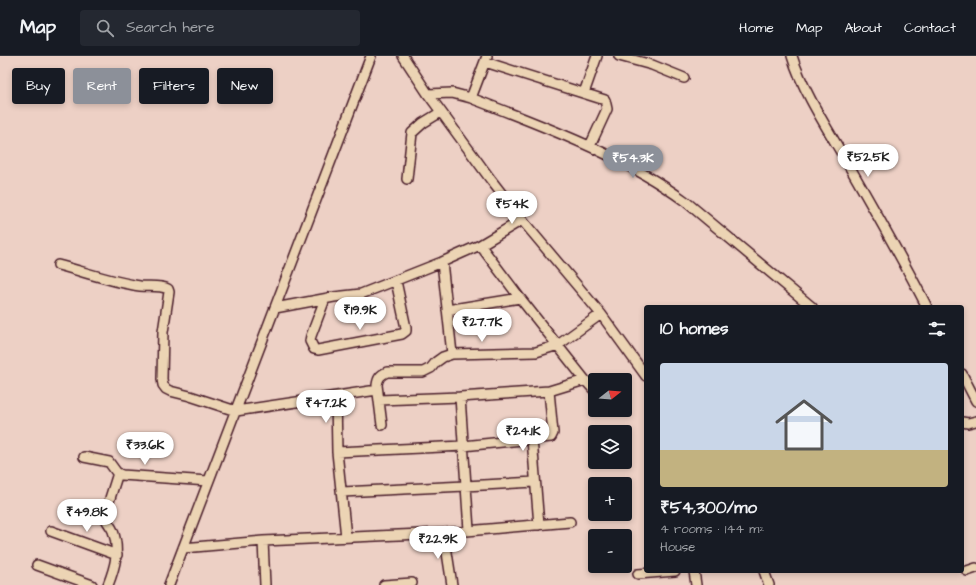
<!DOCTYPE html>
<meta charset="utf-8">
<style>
body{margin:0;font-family:"Architects Daughter",sans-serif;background:#242831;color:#f1f3f6;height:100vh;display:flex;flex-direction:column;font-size:15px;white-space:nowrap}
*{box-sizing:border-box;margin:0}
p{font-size:13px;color:#9ea1a6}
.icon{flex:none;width:22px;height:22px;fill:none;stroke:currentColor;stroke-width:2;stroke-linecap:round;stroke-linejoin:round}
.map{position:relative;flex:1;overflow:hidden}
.details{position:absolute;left:644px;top:249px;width:320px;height:268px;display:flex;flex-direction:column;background:#171b24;border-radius:4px;box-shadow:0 2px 6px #0003}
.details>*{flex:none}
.banner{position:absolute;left:12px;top:12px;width:380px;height:36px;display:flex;gap:8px}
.needle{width:26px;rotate:73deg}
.tools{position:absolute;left:588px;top:317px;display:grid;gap:8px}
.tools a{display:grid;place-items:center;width:44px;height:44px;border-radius:4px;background:#171b24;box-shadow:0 2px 6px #0003;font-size:20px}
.price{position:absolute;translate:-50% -34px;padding:0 9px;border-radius:14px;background:#fff;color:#222;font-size:13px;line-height:26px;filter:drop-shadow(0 1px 2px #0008)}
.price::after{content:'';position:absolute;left:50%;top:24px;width:12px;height:9px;margin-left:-6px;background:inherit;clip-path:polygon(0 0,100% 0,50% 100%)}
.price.on{background:#8c9099;color:#fff}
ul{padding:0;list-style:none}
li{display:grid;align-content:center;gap:8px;height:212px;padding:0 16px}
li+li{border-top:1px solid #363941}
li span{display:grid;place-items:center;height:124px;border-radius:4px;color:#555}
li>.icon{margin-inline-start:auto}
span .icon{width:72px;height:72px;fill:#fffc;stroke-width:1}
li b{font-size:17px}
h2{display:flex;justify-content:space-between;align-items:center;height:48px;padding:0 16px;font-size:17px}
.chip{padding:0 14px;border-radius:4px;background:#171b24;box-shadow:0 2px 6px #0003;font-size:14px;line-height:36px}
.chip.on{background:#8c9099;color:#fff}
header{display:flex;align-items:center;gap:24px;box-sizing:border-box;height:56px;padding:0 20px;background:#171b24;border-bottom:1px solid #363941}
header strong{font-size:19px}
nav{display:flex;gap:22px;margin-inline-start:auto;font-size:14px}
.search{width:280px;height:36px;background:#242831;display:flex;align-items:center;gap:10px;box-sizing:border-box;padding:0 14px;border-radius:4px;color:#9ea1a6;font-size:15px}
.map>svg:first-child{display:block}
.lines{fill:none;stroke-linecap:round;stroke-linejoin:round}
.minor-casing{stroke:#4a1f2b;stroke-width:12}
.minor{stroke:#ecd4b4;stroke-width:9}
</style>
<header>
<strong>Map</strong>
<div class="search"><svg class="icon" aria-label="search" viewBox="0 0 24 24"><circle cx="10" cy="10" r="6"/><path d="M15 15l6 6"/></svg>Search here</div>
<nav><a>Home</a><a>Map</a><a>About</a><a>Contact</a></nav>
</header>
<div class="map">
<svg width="976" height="529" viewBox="0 0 976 529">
<rect width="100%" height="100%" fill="#edd0c5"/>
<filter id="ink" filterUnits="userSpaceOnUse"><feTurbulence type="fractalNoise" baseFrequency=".025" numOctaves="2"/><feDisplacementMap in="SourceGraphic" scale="8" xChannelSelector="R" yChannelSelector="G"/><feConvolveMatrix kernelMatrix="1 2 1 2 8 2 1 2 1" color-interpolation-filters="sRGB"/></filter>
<g filter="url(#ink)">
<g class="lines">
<defs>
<path id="minor" d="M403 0 428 38 491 124 522 164 601 258 646 320
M619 0 652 9 684 22
M792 0C803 36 829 75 848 108 875 155 902 202 927 251
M485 6 605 44 607 53 590 90
M584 37 597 0
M428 38 452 37 471 42C545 71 621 98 685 145L812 251
M471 42 487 0
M407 123 412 77 423 67 441 56
M480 189 520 242 585 324 595 335
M58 209C85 216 112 226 140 230 149 231 160 229 168 233L169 236 163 276 162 323 163 329 166 333 170 335 190 340 236 355 377 334
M325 243 311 280 310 285 314 293 318 294 402 278 406 275V272L396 225
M275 252 334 241 361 238 442 206
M447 254 520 242
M452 298 442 206 480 189 522 164
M962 318 976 345
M336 341 337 396 346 481
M460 341 469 474
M379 344 460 341 549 335 585 324
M962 366 968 367 976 365
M382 369 377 329C378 322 380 319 387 316H423L431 312 436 306 443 301 452 298 536 296 558 289 601 258
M337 396 463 390 532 383
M84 401 109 406 117 417 122 419 208 425
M342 436 465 430 535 426
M539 469 532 383 551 381 553 377 549 335
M51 475 117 499
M444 477 452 529
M263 485 265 529
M183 492 263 485 444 477 570 466
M37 509 92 529
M694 515 696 529
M764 515 769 529
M967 515 976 512
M638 518 675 515
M108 529C115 511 120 494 113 475 111 469 105 466 105 458L118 417
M169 529 371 0
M384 529 412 527"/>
</defs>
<use href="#minor" class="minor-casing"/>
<use href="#minor" class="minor"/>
</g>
</g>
</svg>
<div class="tools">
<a><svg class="needle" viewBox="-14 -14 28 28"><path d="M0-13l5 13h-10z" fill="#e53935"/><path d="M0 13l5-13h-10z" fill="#9ea1a6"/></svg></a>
<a><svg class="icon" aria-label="layers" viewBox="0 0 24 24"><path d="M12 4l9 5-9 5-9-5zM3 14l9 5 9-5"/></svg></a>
<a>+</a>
<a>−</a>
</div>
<b class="price" style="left:868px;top:122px">₹52.5K</b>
<b class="price on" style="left:633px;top:123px">₹54.3K</b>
<b class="price" style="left:512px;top:169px">₹54K</b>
<b class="price" style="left:360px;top:275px">₹19.9K</b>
<b class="price" style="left:482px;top:287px">₹27.7K</b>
<b class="price" style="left:326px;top:368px">₹47.2K</b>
<b class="price" style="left:523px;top:396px">₹24.1K</b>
<b class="price" style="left:145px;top:410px">₹33.6K</b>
<b class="price" style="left:87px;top:477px">₹49.8K</b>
<b class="price" style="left:438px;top:504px">₹22.9K</b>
<div class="banner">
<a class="chip">Buy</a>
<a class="chip on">Rent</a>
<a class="chip">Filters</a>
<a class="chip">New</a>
</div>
<section class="details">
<h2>10 homes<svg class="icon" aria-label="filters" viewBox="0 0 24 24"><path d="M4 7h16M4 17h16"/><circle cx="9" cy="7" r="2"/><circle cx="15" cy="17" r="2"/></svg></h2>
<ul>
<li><span style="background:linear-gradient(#c9d6e8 70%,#c2b280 0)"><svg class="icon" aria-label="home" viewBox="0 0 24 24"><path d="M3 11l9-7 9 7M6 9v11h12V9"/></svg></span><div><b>₹54,300/mo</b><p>4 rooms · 144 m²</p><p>House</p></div></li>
</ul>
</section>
</div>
